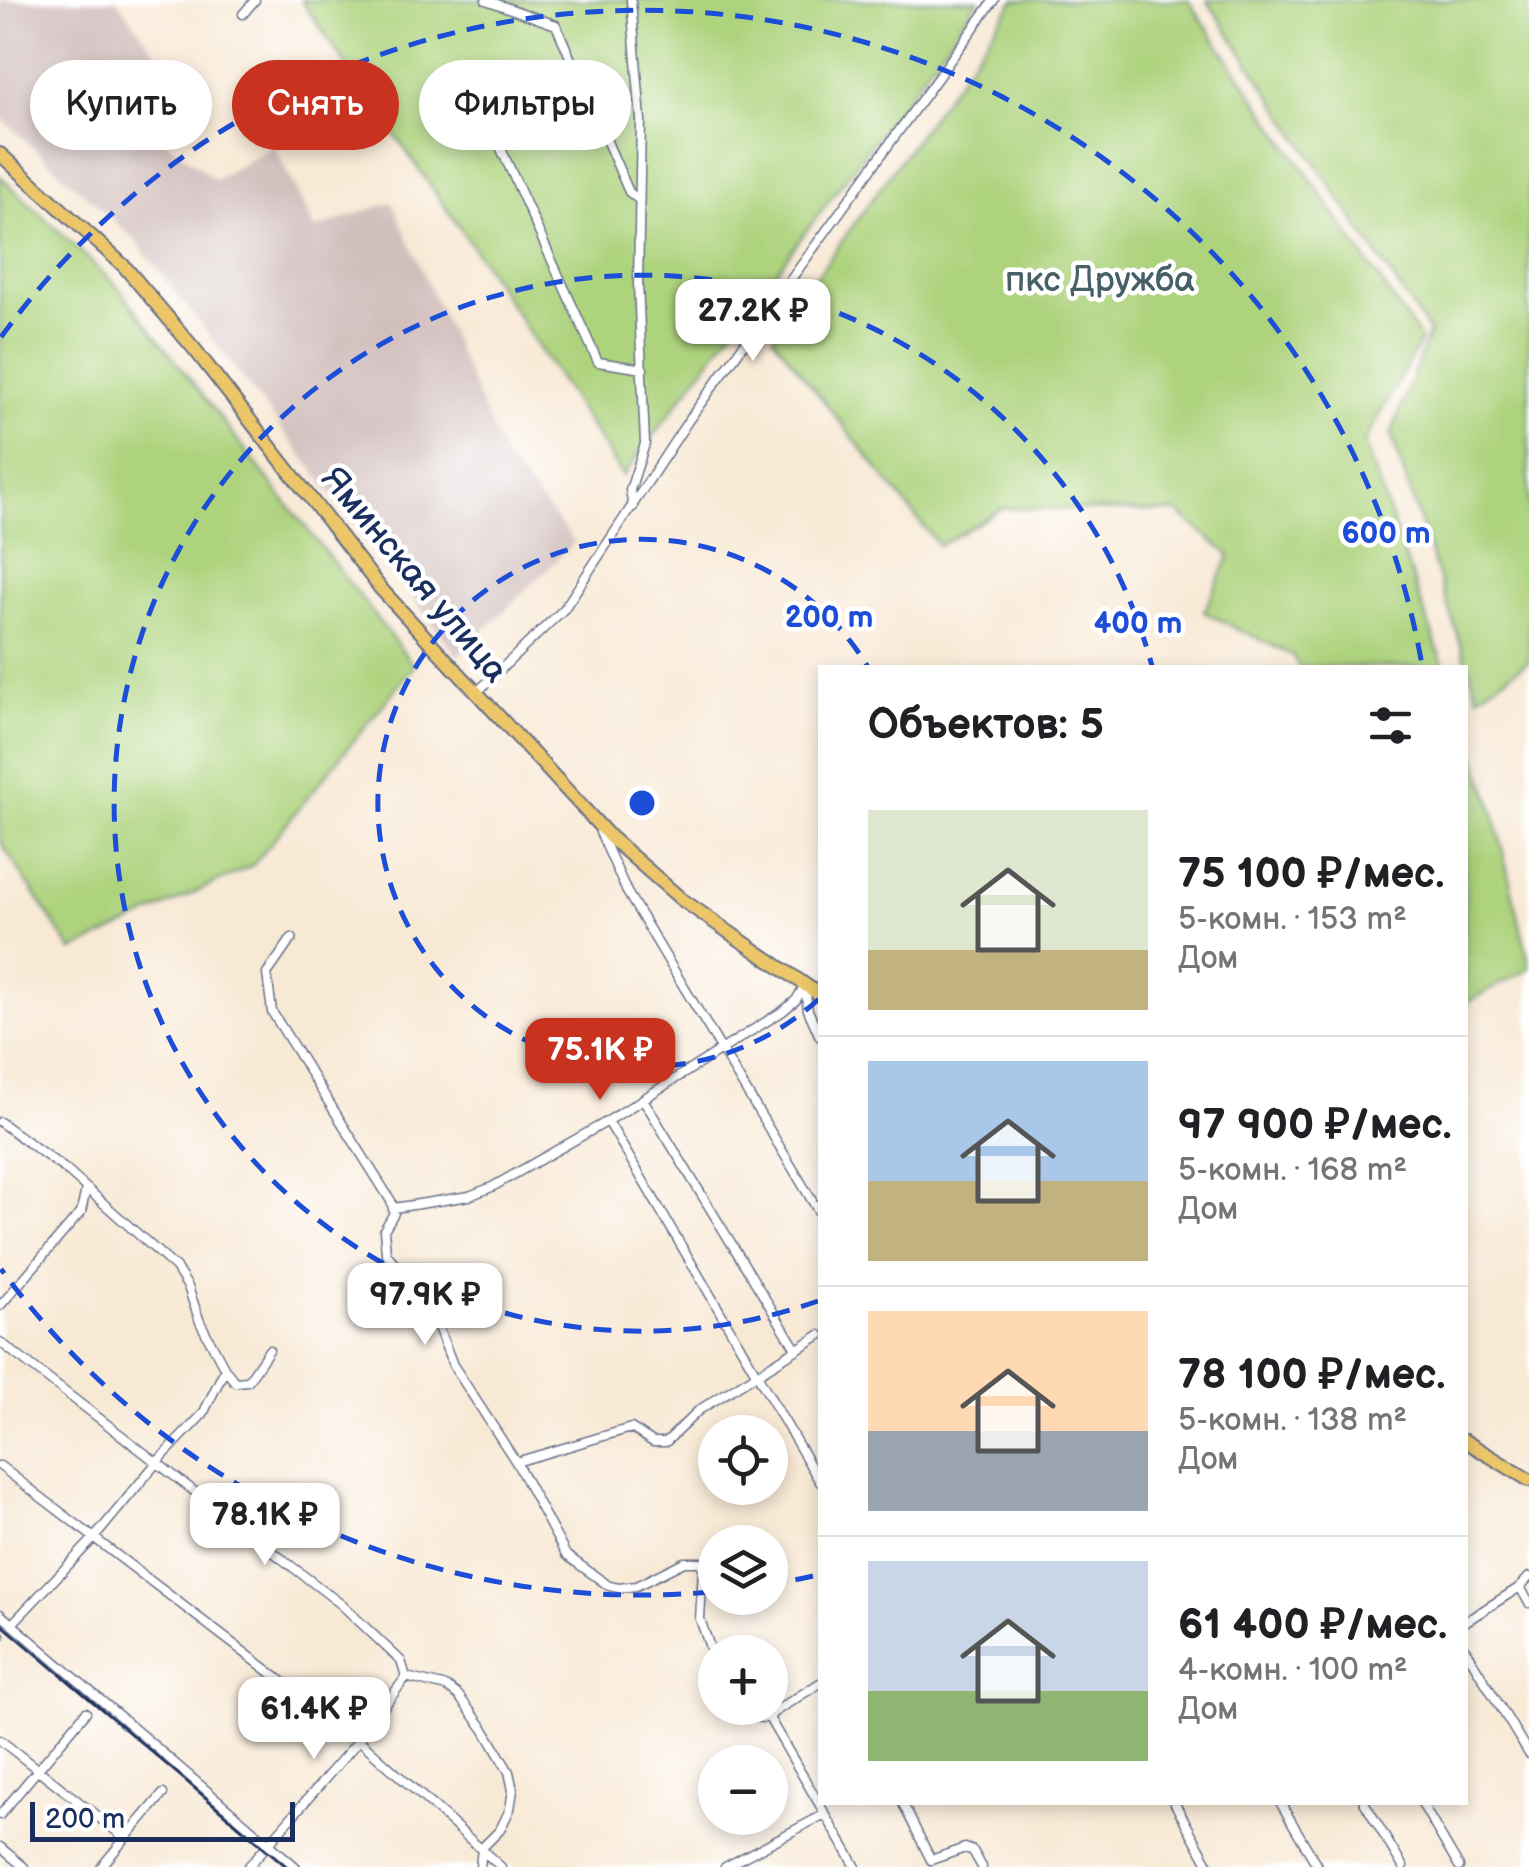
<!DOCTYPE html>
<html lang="ru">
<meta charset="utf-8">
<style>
body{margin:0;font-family:"Balsamiq Sans",sans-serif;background:#f2f2f2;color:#202124;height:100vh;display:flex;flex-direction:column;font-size:38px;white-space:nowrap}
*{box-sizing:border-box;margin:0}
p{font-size:32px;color:#757577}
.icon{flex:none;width:55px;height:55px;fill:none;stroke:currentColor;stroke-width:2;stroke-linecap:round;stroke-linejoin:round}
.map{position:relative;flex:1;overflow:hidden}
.sheet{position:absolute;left:818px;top:665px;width:650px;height:1140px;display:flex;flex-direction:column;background:#fff;border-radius:0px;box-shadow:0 5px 15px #0003}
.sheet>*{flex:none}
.hud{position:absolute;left:30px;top:60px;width:638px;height:90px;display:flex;gap:20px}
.fabs{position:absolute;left:698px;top:1415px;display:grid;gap:20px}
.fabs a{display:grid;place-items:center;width:90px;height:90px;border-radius:50%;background:#fff;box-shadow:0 5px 15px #0003;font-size:50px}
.scale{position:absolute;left:30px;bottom:25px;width:265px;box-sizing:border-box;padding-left:10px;border:5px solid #1b2f5e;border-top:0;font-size:28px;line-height:35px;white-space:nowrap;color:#1b2f5e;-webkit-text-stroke:8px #fff;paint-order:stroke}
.price{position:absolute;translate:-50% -85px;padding:0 22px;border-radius:20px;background:#fff;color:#222;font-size:32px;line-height:65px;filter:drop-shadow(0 2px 5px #0008)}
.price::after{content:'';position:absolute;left:50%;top:60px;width:30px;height:22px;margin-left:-15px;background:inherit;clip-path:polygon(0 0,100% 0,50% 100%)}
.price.selected{background:#c8321e;color:#fff}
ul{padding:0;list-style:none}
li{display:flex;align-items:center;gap:30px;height:250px;padding:0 50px}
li+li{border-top:2px solid #e0e0e0}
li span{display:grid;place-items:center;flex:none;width:280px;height:200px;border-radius:0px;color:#555}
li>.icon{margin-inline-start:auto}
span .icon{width:120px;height:120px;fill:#fffc;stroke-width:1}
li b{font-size:42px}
h2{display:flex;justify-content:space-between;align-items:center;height:120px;padding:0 50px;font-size:42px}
.tag{padding:0 35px;border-radius:45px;background:#fff;box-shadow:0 5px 15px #0003;font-size:35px;line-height:90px}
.tag.selected{background:#c8321e;color:#fff}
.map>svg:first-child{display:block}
.industrial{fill:#d1bfbd}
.green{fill:#add37d;stroke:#64816e;stroke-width:2.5}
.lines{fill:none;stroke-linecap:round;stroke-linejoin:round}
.street-casing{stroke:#687088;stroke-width:11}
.primary-casing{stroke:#687088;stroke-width:16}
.street{stroke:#fff;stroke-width:8}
.primary{stroke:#ecc669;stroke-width:12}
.tram{stroke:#1b2f5e;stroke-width:2.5}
.ring{fill:none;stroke:#1d4ed8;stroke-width:5;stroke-dasharray:18 12}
.labels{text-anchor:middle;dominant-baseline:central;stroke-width:9;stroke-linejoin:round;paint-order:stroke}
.park-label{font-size:35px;fill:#476067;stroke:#fff}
.street-label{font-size:35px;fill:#1b2f5e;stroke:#fff}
.centre{fill:#1d4ed8;stroke:#fff;stroke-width:5}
.ring-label{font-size:30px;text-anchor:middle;font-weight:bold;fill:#1d4ed8;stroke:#fff;stroke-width:9;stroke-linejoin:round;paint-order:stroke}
</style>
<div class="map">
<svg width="1529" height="1867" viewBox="0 0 1529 1867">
<rect width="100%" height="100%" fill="#fff"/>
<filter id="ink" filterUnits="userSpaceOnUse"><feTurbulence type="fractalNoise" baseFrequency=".01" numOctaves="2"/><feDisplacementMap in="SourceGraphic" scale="20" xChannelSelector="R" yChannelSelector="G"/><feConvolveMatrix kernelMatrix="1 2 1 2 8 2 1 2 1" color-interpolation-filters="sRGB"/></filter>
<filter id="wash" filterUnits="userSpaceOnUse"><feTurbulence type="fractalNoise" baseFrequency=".0048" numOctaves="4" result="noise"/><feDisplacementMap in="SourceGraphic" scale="40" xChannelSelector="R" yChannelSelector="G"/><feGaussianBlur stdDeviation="2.25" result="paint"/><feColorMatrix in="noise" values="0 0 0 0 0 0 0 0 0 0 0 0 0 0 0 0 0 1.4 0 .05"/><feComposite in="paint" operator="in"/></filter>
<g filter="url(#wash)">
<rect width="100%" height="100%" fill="#f8e9d5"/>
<path class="industrial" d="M0 0H117L186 92 161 137 215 180 274 146 315 229 392 202 505 459 575 542 458 656 135 240 0 117Z"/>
<path class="green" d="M301 0H979L623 476 462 231Z
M1015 0H1188L1421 340 1364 443 1444 667H1299L1293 656 1204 612 1230 555 1177 512 1003 508 939 546 773 337Z
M1207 0H1529V661L1478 696 1391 435 1429 332Z
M0 176 118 287 414 666 253 865 72 951 0 841Z
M1465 726 1491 801 1529 962V969L1465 1003Z"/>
</g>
<g filter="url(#ink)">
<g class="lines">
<defs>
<path id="street" d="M486 0 556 25 629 192 639 200
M631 0 641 120 638 283 645 444 630 490 633 507
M243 14 255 0
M467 74 598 362 643 369
M475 694 564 609 688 421 994 0
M600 832 627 892 820 1214
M292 938 267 974 272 1012 391 1201 394 1213 384 1230 386 1253 430 1307 453 1365 516 1462 566 1555 609 1586 619 1588 636 1586 684 1562H700L703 1568 700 1619 715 1662
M805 985 808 1010 820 1037
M643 1099 796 1349
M608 1121 820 1482
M0 1122 65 1169 176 1268 188 1287 200 1322 225 1369
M394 1208 469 1196 492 1187 608 1121 783 1011 796 1000 805 985
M0 1306 81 1212 86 1189
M0 1342 342 1605 401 1661 406 1677 447 1687 458 1695 484 1729 509 1772 513 1790 510 1809 500 1830 482 1848 480 1867
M516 1462 631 1428 653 1442H666L699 1410 820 1335
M0 1466 359 1740 501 1867
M1520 1587 1529 1603
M0 1614 296 1867
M1465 1622 1520 1587 1529 1577
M12 1624 95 1537 158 1461 203 1414 225 1369 235 1382 248 1381 269 1350
M0 1636V1635
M1465 1649 1529 1754
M715 1674V1695
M724 1708 740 1717 769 1718
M769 1718 856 1867
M769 1718 774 1712 820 1683
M0 1740 125 1838
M902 1802 931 1860 965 1848 973 1851 982 1867
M1174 1802 1210 1867
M1280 1802 1318 1867
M1364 1802 1403 1867
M1421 1802 1459 1867
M0 1815 86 1712
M0 1847 24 1867
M101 1867 163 1794
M248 1867 359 1740 406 1677
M725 1867 825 1814"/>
<path id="primary" d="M0 154 124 266 196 351 381 589 610 837 681 899 820 995
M1465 1441 1529 1480"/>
</defs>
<use href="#street" class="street-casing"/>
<use href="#primary" class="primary-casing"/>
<use href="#street" class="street"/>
<use href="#primary" class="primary"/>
<path class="tram" d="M0 1623 287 1867"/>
</g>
</g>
<g class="ring">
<path d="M819 999A264 264 0 1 1 868 667"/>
<path d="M818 1301A528 528 0 1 1 1152 666"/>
<path d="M813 1576A792 792 0 0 1 773 1584M711 1592A792 792 0 0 1 1 1269M1 337A792 792 0 0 1 1422 665"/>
</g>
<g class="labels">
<g class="park-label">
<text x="1100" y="280">пкс Дружба</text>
</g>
<g class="street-label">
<text transform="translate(414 575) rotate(50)">Яминская улица</text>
</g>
</g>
<circle cx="642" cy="803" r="15" class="centre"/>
<g class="ring-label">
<text x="1386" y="543">600 m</text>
<text x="829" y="627">200 m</text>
<text x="1138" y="633">400 m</text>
</g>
</svg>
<div class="fabs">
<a><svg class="icon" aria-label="locate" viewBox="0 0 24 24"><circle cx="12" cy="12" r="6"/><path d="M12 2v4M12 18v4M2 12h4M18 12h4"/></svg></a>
<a><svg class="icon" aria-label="layers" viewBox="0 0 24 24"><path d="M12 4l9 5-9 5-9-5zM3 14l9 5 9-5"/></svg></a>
<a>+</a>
<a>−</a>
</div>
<div class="scale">200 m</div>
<b class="price" style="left:753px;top:364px">27.2K ₽</b>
<b class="price selected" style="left:600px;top:1103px">75.1K ₽</b>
<b class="price" style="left:425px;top:1348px">97.9K ₽</b>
<b class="price" style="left:265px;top:1568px">78.1K ₽</b>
<b class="price" style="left:314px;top:1762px">61.4K ₽</b>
<div class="hud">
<a class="tag">Купить</a>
<a class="tag selected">Снять</a>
<a class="tag">Фильтры</a>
</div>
<section class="sheet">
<h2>Объектов: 5<svg class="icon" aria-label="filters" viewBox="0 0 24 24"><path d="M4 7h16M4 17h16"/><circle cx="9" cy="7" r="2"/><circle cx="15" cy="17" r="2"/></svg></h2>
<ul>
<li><span style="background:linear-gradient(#dfe7d0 70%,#c2b280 0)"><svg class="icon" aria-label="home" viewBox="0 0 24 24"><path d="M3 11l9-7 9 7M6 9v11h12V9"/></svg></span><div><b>75 100 ₽/мес.</b><p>5-комн. · 153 m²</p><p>Дом</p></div></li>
<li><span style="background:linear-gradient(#a9c7e8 60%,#c2b280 0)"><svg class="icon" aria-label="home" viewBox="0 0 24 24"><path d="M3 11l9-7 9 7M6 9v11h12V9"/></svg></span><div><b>97 900 ₽/мес.</b><p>5-комн. · 168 m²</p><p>Дом</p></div></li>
<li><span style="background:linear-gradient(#ffd9b3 60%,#9aa5b1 0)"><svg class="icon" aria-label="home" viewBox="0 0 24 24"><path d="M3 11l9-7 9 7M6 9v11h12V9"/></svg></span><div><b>78 100 ₽/мес.</b><p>5-комн. · 138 m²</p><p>Дом</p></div></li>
<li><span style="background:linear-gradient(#c9d6e8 65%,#8fb573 0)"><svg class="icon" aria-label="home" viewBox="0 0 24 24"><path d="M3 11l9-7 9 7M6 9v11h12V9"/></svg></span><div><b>61 400 ₽/мес.</b><p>4-комн. · 100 m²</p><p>Дом</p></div></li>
</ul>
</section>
</div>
